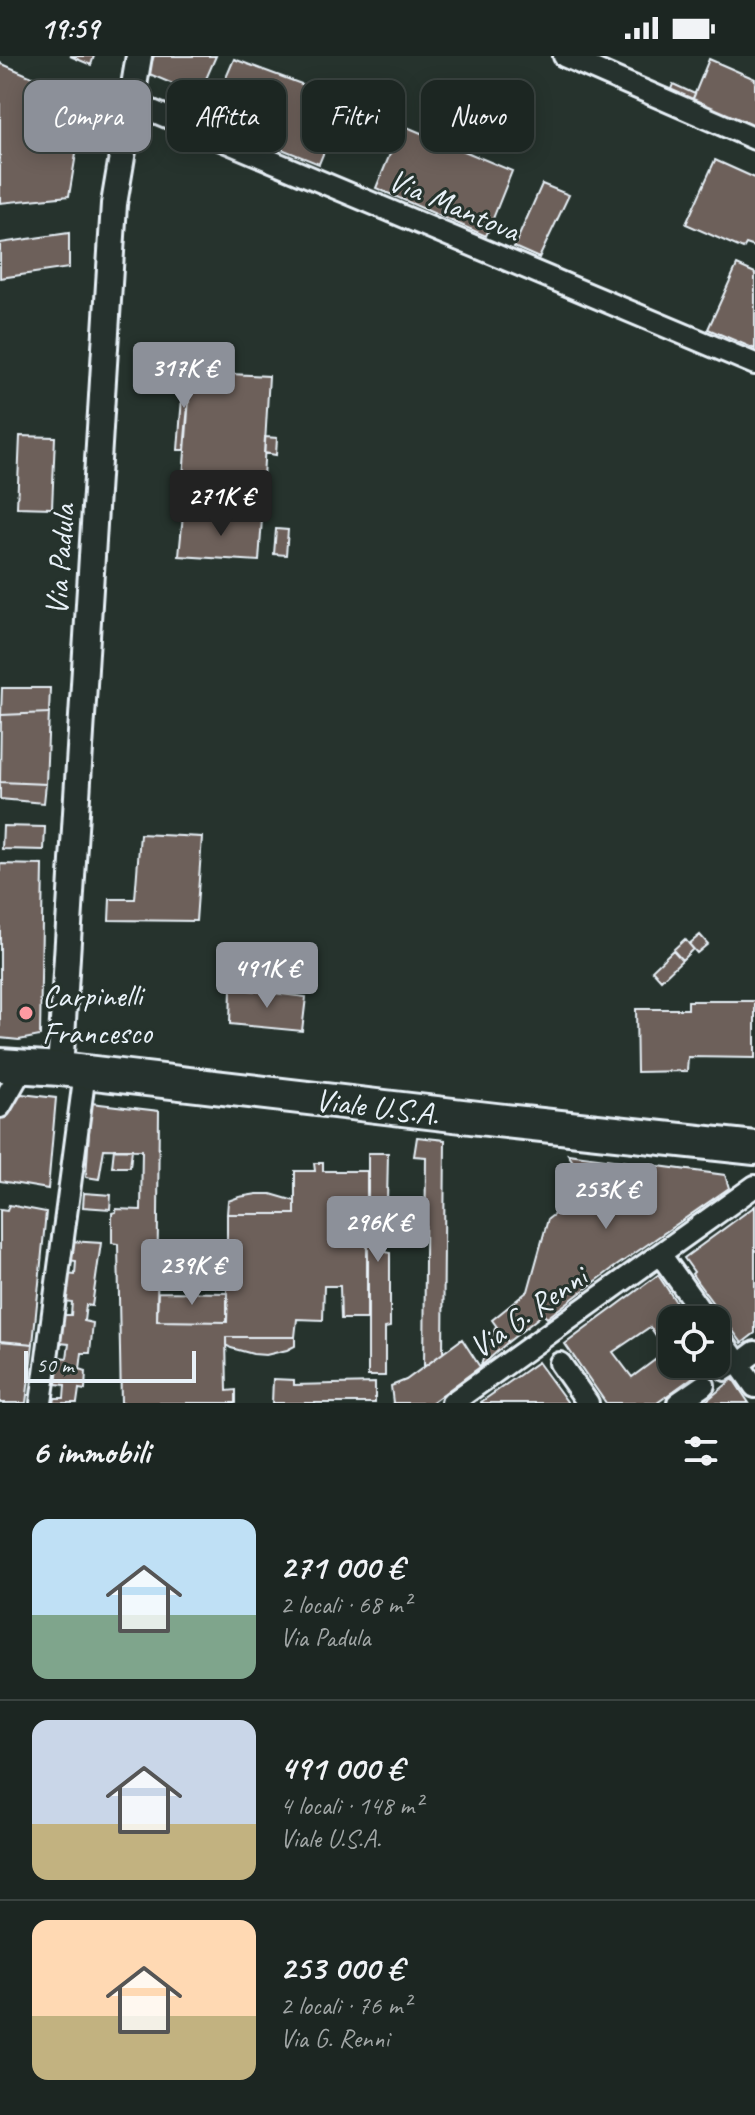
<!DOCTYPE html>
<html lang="it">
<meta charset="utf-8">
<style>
body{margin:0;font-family:Caveat,sans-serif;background:#29322f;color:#f1f3f6;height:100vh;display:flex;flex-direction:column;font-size:30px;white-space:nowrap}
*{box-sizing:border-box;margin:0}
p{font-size:26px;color:#a0a5a5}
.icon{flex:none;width:44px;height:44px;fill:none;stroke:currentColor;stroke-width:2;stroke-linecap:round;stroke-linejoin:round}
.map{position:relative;height:1347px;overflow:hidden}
.drawer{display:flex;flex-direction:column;background:#1c2622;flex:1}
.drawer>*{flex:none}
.top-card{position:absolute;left:24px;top:24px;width:708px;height:72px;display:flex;gap:16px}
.buttons{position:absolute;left:658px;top:1250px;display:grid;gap:16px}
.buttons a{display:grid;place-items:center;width:72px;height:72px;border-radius:16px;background:#1c2622;box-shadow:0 4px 20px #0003,0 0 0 2px #3a4340;font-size:40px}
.scale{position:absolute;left:24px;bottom:20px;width:172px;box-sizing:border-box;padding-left:8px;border:4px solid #e8f1f8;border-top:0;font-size:22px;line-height:28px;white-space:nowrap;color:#e8f1f8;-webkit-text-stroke:6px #26332d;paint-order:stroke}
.price{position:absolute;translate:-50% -68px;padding:0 18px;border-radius:8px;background:#8c9099;color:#fff;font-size:26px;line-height:52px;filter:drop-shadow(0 2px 4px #0008)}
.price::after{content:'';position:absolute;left:50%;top:48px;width:24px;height:18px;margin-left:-12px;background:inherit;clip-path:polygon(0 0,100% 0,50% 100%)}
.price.current{background:#222;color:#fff}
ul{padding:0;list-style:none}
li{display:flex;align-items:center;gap:24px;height:200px;padding:0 32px}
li+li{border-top:2px solid #3a4340}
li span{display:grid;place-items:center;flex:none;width:224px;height:160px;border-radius:16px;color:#555}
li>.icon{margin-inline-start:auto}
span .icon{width:96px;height:96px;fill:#fffc;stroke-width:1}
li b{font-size:34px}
h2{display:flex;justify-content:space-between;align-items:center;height:96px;padding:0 32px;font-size:34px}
.pill{padding:0 28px;border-radius:16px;background:#1c2622;box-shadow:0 4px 20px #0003,0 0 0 2px #3a4340;font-size:28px;line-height:72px}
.pill.current{background:#8c9099;color:#fff}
.status{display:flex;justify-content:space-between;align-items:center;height:56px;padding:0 40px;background:#1c2622;direction:ltr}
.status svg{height:22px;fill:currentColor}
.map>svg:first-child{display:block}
.building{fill:#6d615a;stroke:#e8f1f8;stroke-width:2;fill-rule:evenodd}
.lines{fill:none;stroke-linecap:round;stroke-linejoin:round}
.pedestrian-casing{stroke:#e8f1f8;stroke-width:20}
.minor-casing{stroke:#e8f1f8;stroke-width:26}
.tertiary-casing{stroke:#e8f1f8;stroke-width:30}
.primary-casing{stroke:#e8f1f8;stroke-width:38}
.pedestrian{stroke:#26332d;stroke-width:14}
.minor{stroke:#26332d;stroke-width:20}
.tertiary{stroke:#26332d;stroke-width:24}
.primary{stroke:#26332d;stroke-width:32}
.poi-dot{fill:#ff9aa2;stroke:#26332d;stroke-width:3}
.labels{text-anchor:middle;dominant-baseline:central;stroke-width:6;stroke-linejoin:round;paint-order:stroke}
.street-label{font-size:32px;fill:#e8f1f8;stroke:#26332d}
.poi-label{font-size:32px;fill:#e8f1f8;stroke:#26332d;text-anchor:start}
</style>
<div class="status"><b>19:59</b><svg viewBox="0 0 49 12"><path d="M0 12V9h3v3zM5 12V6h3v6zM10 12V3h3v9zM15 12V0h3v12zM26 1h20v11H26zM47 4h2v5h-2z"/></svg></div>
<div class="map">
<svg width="755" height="1347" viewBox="0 0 755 1347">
<rect width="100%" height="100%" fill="#26332d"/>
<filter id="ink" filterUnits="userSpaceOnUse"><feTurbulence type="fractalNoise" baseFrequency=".0125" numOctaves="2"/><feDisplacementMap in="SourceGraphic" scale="16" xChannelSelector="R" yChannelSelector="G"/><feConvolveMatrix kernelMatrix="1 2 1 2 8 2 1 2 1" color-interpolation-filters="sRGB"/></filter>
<g filter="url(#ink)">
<path class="building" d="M70 0H94L91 9Z
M154 0H216L199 39 147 17Z
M234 3 345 44 319 108 264 86 271 66 221 45 229 26 225 24Z
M709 3 755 23V77L691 47Z
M0 7 85 44 69 140 0 147Z
M673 28 695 38 691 47 670 36Z
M402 69 512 115 486 180 376 132Z
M715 104 755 122V191L746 188 743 193 686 168Z
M542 128 569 139 539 202 514 191Z
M69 177V212L0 222V187Z
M737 209 755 217V293L708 273Z
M184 315 191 316 184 394H178Z
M191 316 269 320 262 438 182 435Z
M20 380 55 381 52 452 17 451Z
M265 381 277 382 276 399 264 397Z
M183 459 262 463 259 505 179 500Z
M276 473 288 474 286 499 274 498Z
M2 632H50L49 657 1 659Z
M49 657 46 728 0 726 1 659Z
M0 726 46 728 44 747 0 743Z
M3 770 45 771 44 794 2 793Z
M140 778 202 781 196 865 109 864 110 843H135Z
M0 808 43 809 40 980 19 984 0 982Z
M700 879 708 888 697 897 689 888Z
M685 883 693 893 682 904 673 894Z
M673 894 682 904 661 924 652 914Z
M231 932 306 941 302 975 230 968Z
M688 945H755V1002L688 1001 687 1015 637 1016 636 953H688Z
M13 1037 56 1042 48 1133 0 1125V1060Z
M91 1047 159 1055 157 1265 227 1266V1158H295V1115H315L314 1107H323V1115H367V1263H341L340 1230H324L323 1264 297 1263 295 1281H226L227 1335 236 1334V1347H121L118 1188 112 1187V1157L116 1156V1153L141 1154 142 1094 104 1093 99 1123 86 1121Z
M417 1081 445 1084 443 1297 424 1311 426 1101 414 1100Z
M114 1093H132L130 1111H112Z
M368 1097H388L386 1196 390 1197V1271L385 1272V1320H368Z
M568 1098 725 1119 729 1132 612 1213 547 1262 543 1258 508 1286 492 1264 528 1235 548 1163 570 1146 579 1158 598 1145Z
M84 1137 111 1139 110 1153 83 1151Z
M257 1138H271L295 1145V1158H227L228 1145 239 1141Z
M9 1149 46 1156 33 1288 0 1285V1154L7 1155Z
M755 1150V1277L742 1287 698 1227 692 1218 694 1216 684 1202Z
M70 1185 101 1187 92 1250 86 1249 84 1265 93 1267 90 1297H82L80 1313 86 1315 85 1334 79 1333 77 1347H54L55 1342H64L65 1329 56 1328 59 1301 67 1302 69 1288 60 1287 63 1259H71L72 1246 64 1245 66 1218 75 1219 76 1205 68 1204Z
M658 1219 688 1264H672V1308H711L657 1347H606L565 1288ZM650 1271 667 1295 632 1321 613 1296Z
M158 1236 228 1237 227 1266 157 1265Z
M496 1270 508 1286 480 1311Z
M226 1281H295V1290L287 1294 266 1299 253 1298 231 1292 226 1289Z
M462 1283 480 1311 431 1347H393L391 1330 406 1324Z
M0 1285 33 1288 26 1347H0Z
M538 1306 568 1347H481V1346Z
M273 1323 294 1324V1329L375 1327V1347H272Z
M733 1323 749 1347H703L706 1345Z"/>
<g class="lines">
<defs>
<path id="pedestrian" d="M725 1317 739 1308"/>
<path id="minor" d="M564 0 755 83
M131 46 755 308
M0 1051 23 1011
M660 1198 707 1264
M716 1276 755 1331
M560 1307 588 1347
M739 1308 755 1296
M41 1347 85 1016
M452 1347 755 1130
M678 1347 704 1329"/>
<path id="tertiary" d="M60 1013 114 148 139 0"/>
<path id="primary" d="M0 1009 60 1013 496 1064 755 1092"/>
</defs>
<use href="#pedestrian" class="pedestrian-casing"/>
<use href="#minor" class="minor-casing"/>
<use href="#tertiary" class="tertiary-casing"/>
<use href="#primary" class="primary-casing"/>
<use href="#pedestrian" class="pedestrian"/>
<use href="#minor" class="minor"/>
<use href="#tertiary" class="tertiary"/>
<use href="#primary" class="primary"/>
</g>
</g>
<circle class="poi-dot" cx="26" cy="957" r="8"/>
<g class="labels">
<g class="street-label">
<text transform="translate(454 149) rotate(23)">Via Mantova</text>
<text transform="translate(60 504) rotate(-86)">Via Padula</text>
<text transform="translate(377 1051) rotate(7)">Viale U.S.A.</text>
<text transform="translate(528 1256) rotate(-35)">Via G. Renni</text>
</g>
<g class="poi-label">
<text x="42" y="939">Carpinelli<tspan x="42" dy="37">Francesco</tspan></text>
</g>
</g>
</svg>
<div class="buttons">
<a><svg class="icon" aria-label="locate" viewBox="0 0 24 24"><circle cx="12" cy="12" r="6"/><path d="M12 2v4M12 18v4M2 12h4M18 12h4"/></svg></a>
</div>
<div class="scale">50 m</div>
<b class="price" style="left:184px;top:354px">317K €</b>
<b class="price current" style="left:221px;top:482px">271K €</b>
<b class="price" style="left:267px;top:954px">491K €</b>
<b class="price" style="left:606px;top:1175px">253K €</b>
<b class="price" style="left:378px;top:1208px">296K €</b>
<b class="price" style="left:192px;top:1251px">239K €</b>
<div class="top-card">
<a class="pill current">Compra</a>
<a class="pill">Affitta</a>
<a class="pill">Filtri</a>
<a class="pill">Nuovo</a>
</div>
</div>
<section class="drawer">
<h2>6 immobili<svg class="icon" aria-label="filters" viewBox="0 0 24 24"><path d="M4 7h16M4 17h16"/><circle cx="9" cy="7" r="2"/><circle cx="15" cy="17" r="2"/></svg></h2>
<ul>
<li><span style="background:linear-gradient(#bfe0f5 60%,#7fa58c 0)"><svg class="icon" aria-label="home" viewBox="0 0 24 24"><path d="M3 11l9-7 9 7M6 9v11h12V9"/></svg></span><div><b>271 000 €</b><p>2 locali · 68 m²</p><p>Via Padula</p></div></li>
<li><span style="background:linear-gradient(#c9d6e8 65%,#c2b280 0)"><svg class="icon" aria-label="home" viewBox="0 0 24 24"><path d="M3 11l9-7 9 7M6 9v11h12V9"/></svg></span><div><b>491 000 €</b><p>4 locali · 148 m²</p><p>Viale U.S.A.</p></div></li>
<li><span style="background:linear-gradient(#ffd9b3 60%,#c2b280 0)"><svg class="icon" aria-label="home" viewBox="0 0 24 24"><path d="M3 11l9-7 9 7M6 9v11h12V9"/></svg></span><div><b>253 000 €</b><p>2 locali · 76 m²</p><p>Via G. Renni</p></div></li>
</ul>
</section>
